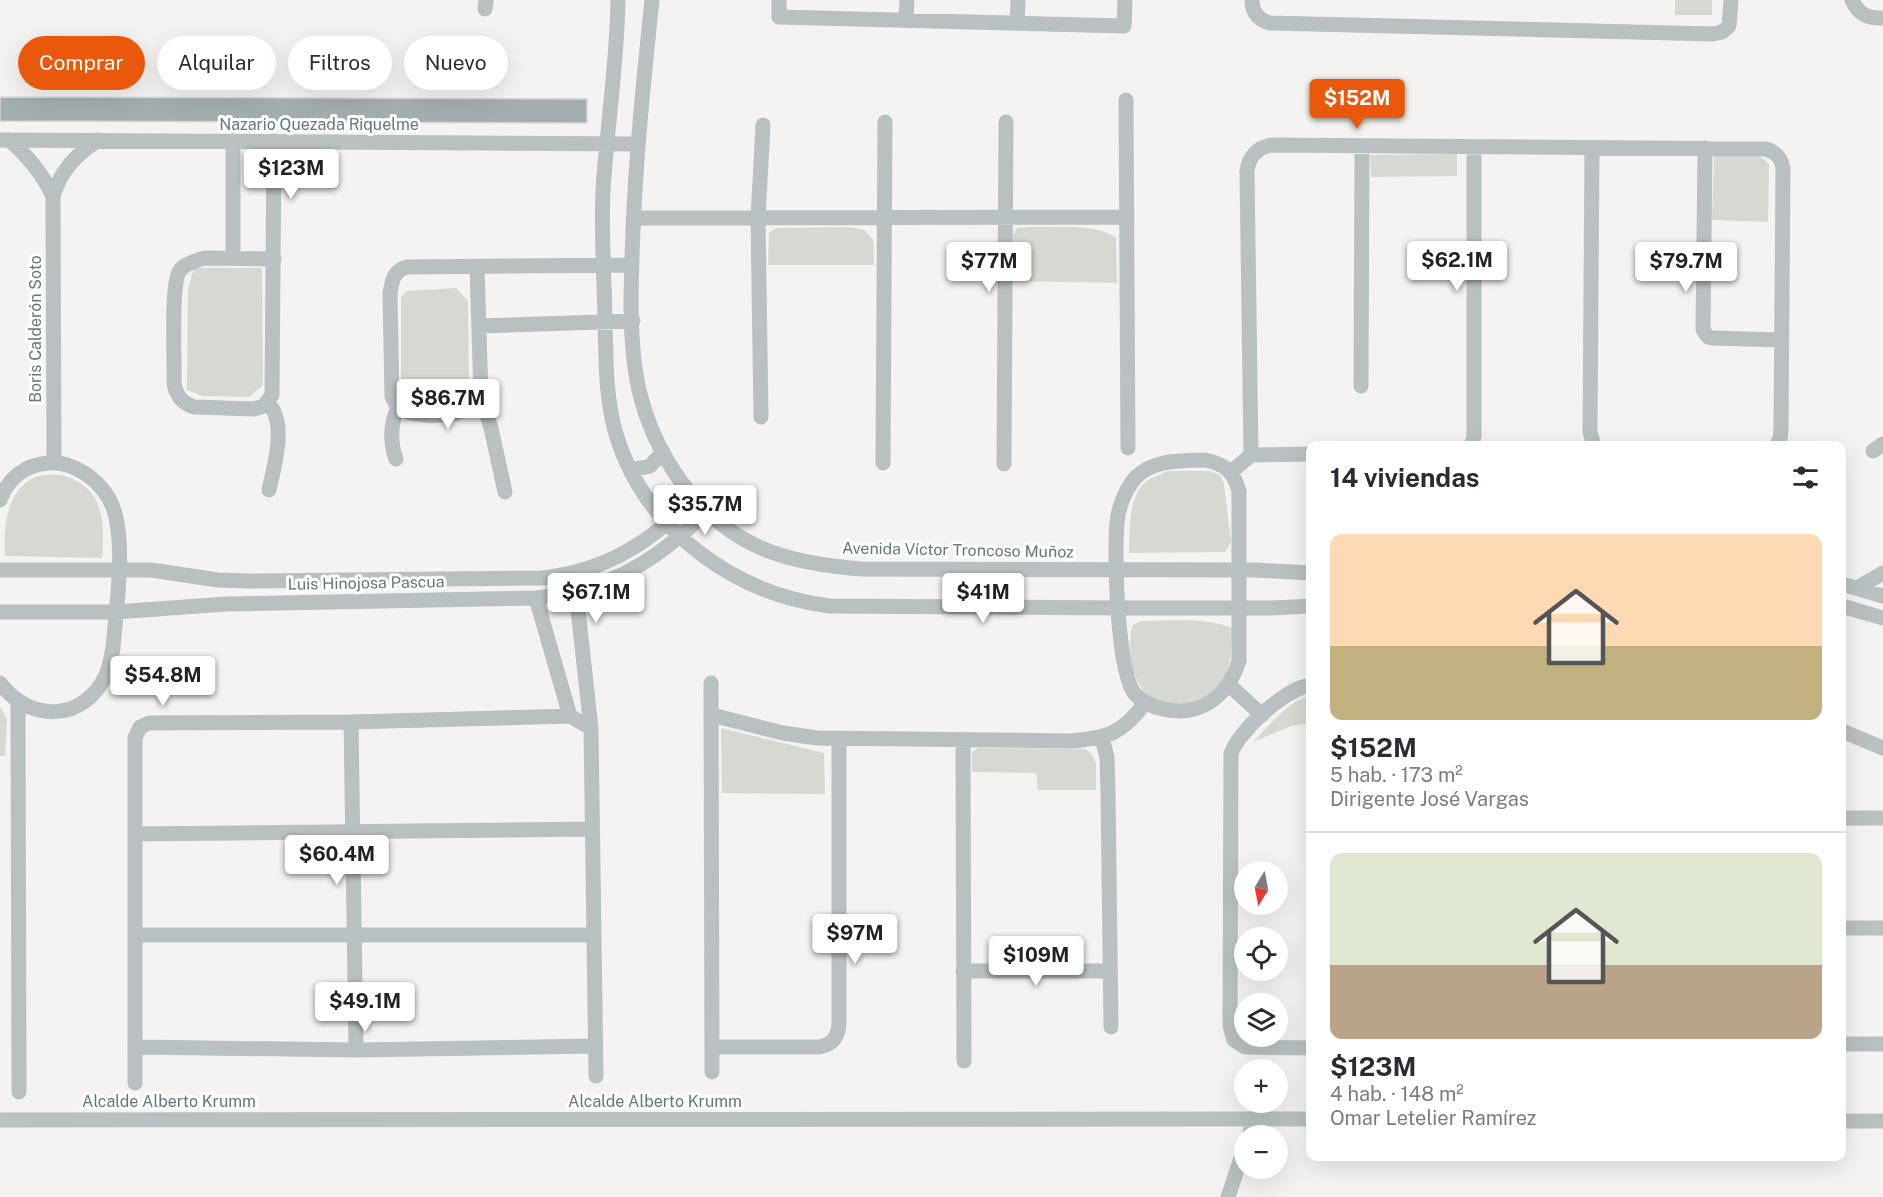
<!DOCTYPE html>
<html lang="es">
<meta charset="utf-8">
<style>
body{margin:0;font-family:"Public Sans",sans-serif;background:#f7f7f7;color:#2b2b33;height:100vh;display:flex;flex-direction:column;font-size:22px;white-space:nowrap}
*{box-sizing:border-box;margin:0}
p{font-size:20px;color:#7c7c81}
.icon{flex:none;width:33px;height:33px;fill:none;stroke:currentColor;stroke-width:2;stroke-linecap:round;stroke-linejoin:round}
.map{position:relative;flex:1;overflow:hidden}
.panel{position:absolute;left:1306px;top:441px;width:540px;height:720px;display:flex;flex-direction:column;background:#fff;border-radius:12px;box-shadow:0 6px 24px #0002}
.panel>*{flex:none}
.hud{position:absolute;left:18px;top:36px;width:570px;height:54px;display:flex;gap:12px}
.needle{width:39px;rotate:190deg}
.controls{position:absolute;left:1234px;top:861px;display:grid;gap:12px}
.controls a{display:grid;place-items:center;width:54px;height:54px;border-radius:50%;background:#fff;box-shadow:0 6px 24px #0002;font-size:30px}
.price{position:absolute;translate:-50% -51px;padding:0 14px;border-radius:6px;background:#fff;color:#222;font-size:20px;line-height:39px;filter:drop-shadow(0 2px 3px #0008)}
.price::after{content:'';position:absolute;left:50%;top:36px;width:18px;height:14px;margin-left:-9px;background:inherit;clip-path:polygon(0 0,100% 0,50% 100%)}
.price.on{background:#ea580c;color:#fff}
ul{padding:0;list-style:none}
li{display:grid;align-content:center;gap:12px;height:318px;padding:0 24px}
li+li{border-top:2px solid #e1e1e2}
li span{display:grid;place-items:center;height:186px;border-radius:12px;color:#555}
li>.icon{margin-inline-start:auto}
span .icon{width:108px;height:108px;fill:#fffc;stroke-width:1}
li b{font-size:26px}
h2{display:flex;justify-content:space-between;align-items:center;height:72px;padding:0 24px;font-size:26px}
.tag{padding:0 21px;border-radius:27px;background:#fff;box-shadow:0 6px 24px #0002;font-size:21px;line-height:54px}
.tag.on{background:#ea580c;color:#fff}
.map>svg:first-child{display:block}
.green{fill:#d6d9d1}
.building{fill:#a1adae;stroke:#d6d5d4;stroke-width:1.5}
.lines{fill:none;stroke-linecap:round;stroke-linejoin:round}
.minor{stroke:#b9c0c1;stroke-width:15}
.labels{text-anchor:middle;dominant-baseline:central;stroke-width:6;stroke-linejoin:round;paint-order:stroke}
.street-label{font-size:16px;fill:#62787a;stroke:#fff}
</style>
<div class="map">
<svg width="1883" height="1197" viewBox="0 0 1883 1197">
<rect width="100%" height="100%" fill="#f5f3f1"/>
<path class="green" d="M1675 0H1712V15H1675Z
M1457 154V176L1371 177 1370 155Z
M1714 155 1760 156 1769 164 1768 222 1712 220Z
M849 227 864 230 873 239 874 265H768L769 232 776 228Z
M1028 227C1052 228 1096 222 1116 238L1117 283 1015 281 1013 235 1017 228Z
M194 268H262L263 385 249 397 202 396 187 390 188 289Z
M456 288 468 301 469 393 459 404 415 407 407 401 401 393V297L407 291Z
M1168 471H1210L1220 475 1224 484 1231 542 1225 552 1129 553C1130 531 1127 492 1150 479 1156 476 1162 474 1168 471Z
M60 475C104 485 105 521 102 558L5 556C3 528 6 489 36 477 43 474 53 475 60 475Z
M1141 621C1171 621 1204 617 1232 628 1232 642 1232 660 1226 673 1221 684 1207 697 1195 701 1180 706 1154 705 1144 692 1130 674 1128 647 1132 626Z
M1311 696V724L1294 725 1253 742C1267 728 1291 698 1311 696Z
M0 706 7 719 5 756H0Z
M721 728 824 753 825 794 722 793Z
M978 748 1085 749 1092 754 1096 764V790H1038L1036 773 972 772V752Z"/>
<path class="building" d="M0 97 587 99V123L0 121Z"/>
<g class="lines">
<path class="minor" d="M618 0C617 64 607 127 603 190 601 232 604 275 605 317 606 356 605 397 616 434 645 530 734 594 830 606L1118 608H1273L1311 606
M652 0C644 77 636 153 633 231 631 280 628 342 639 390 654 454 697 519 759 547 791 561 826 566 861 569L1254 570 1311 573
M779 0V17L1124 26 1125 0
M1252 0C1252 12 1258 20 1270 23L1713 34 1722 32 1729 26 1731 0
M1852 0C1858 14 1868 19 1883 18
M485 9 486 0
M906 20 907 0
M1017 23 1018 0
M1126 100 1128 448
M0 140 637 144
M9 140C28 156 42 173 53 196
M1592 148 1590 432 1594 446
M1705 148 1703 330 1708 337 1713 338 1781 340
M633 218 1126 217
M233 258V141
M274 259 205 258C197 260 186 263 180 270 170 284 175 361 174 383 176 396 182 403 194 407L254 409 264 406 272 395 274 141
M477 267 481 396C469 420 419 419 398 408L392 397 390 294C392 281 393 271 407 267L632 265
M479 326 633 321
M1361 386 1362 146
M481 396 491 428 505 492
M267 403C288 420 274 467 269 490
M761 417 758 218 763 125
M1471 446 1474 437V148
M1873 451 1883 444
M1251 455 1247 171C1249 157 1256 148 1271 145L1766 149C1776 152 1781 157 1783 168L1781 429 1780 439 1776 446
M396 459C390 443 390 424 398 408
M1205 460C1225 464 1234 472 1239 491V661C1228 695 1201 718 1163 709 1153 707 1143 703 1135 694 1117 673 1114 554 1117 523 1118 508 1126 488 1136 477 1154 459 1182 461 1205 460Z
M54 462 53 196C61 170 76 155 98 140
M883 463 885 122
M1004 464 1006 122
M631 470 650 466 663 452
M1231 472 1251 455 1311 454
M0 500C8 479 24 465 48 463 62 461 75 467 86 474 100 484 111 498 115 514 125 549 116 611 113 648 111 657 110 666 106 675 84 722 30 723 0 683
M0 570H151L218 580 248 581 542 578C607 571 650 542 695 498
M1842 584 1883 596
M1857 588 1883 573
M576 592 591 728 596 1076
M536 598 570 716
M1842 606 1883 618
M0 612H116L226 604 536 598C609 590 656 562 707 511
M711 683 712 1072
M1228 684 1262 715
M1311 685C1286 688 1238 731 1231 754L1230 1026 1234 1040 1245 1047 1311 1048
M18 702 19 1092
M712 715 783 733 817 738 1071 741C1108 738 1123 733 1145 703
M351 722 356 1050
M1842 731 1883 748
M1102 738 1107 757 1108 792 1111 1027
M963 740 964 1061
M1842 818H1883
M135 834 592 829
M1842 928H1883
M135 935H594
M963 971H1110
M1842 1044H1883
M135 1047 356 1050 595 1046
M712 1047H819C832 1045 838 1037 839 1024V739
M135 1083V738L140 727 149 723 351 722 570 716 591 728
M0 1120 1311 1119
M1842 1121H1883
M1249 1136 1254 1118
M1228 1197 1245 1146"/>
</g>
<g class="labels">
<g class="street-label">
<text x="319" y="124">Nazario Quezada Riquelme</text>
<text transform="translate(35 329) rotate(-90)">Boris Calderón Soto</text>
<text transform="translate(958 550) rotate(1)">Avenida Víctor Troncoso Muñoz</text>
<text transform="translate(366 583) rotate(-1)">Luis Hinojosa Pascua</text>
<text x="169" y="1101">Alcalde Alberto Krumm</text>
<text x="655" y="1101">Alcalde Alberto Krumm</text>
</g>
</g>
</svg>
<div class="controls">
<a><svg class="needle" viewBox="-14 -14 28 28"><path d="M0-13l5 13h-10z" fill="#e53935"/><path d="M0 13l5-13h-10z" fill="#7c7c81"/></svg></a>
<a><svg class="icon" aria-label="locate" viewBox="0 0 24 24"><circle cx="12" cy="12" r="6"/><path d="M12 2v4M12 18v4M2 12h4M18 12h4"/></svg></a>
<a><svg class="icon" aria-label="layers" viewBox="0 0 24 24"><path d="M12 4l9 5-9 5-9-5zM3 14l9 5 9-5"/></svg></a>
<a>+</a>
<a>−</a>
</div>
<b class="price on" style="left:1357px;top:130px">$152M</b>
<b class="price" style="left:291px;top:200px">$123M</b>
<b class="price" style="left:1457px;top:292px">$62.1M</b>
<b class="price" style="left:989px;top:293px">$77M</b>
<b class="price" style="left:1686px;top:293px">$79.7M</b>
<b class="price" style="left:448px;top:430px">$86.7M</b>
<b class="price" style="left:705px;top:536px">$35.7M</b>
<b class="price" style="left:596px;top:624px">$67.1M</b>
<b class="price" style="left:983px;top:624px">$41M</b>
<b class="price" style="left:163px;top:707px">$54.8M</b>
<b class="price" style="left:337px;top:886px">$60.4M</b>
<b class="price" style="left:855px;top:965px">$97M</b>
<b class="price" style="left:1036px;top:987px">$109M</b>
<b class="price" style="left:365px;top:1033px">$49.1M</b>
<div class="hud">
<a class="tag on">Comprar</a>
<a class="tag">Alquilar</a>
<a class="tag">Filtros</a>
<a class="tag">Nuevo</a>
</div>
<section class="panel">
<h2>14 viviendas<svg class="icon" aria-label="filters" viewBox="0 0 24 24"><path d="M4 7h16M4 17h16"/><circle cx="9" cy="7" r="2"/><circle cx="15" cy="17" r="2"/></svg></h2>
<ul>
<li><span style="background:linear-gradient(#ffd9b3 60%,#c2b280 0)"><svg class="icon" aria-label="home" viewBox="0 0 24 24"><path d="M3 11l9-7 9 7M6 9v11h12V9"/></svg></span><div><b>$152M</b><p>5 hab. · 173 m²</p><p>Dirigente José Vargas</p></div></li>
<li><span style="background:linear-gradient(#dfe7d0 60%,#b9a48a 0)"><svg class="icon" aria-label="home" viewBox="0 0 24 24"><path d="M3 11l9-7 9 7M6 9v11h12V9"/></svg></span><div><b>$123M</b><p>4 hab. · 148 m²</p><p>Omar Letelier Ramírez</p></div></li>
</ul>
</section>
</div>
